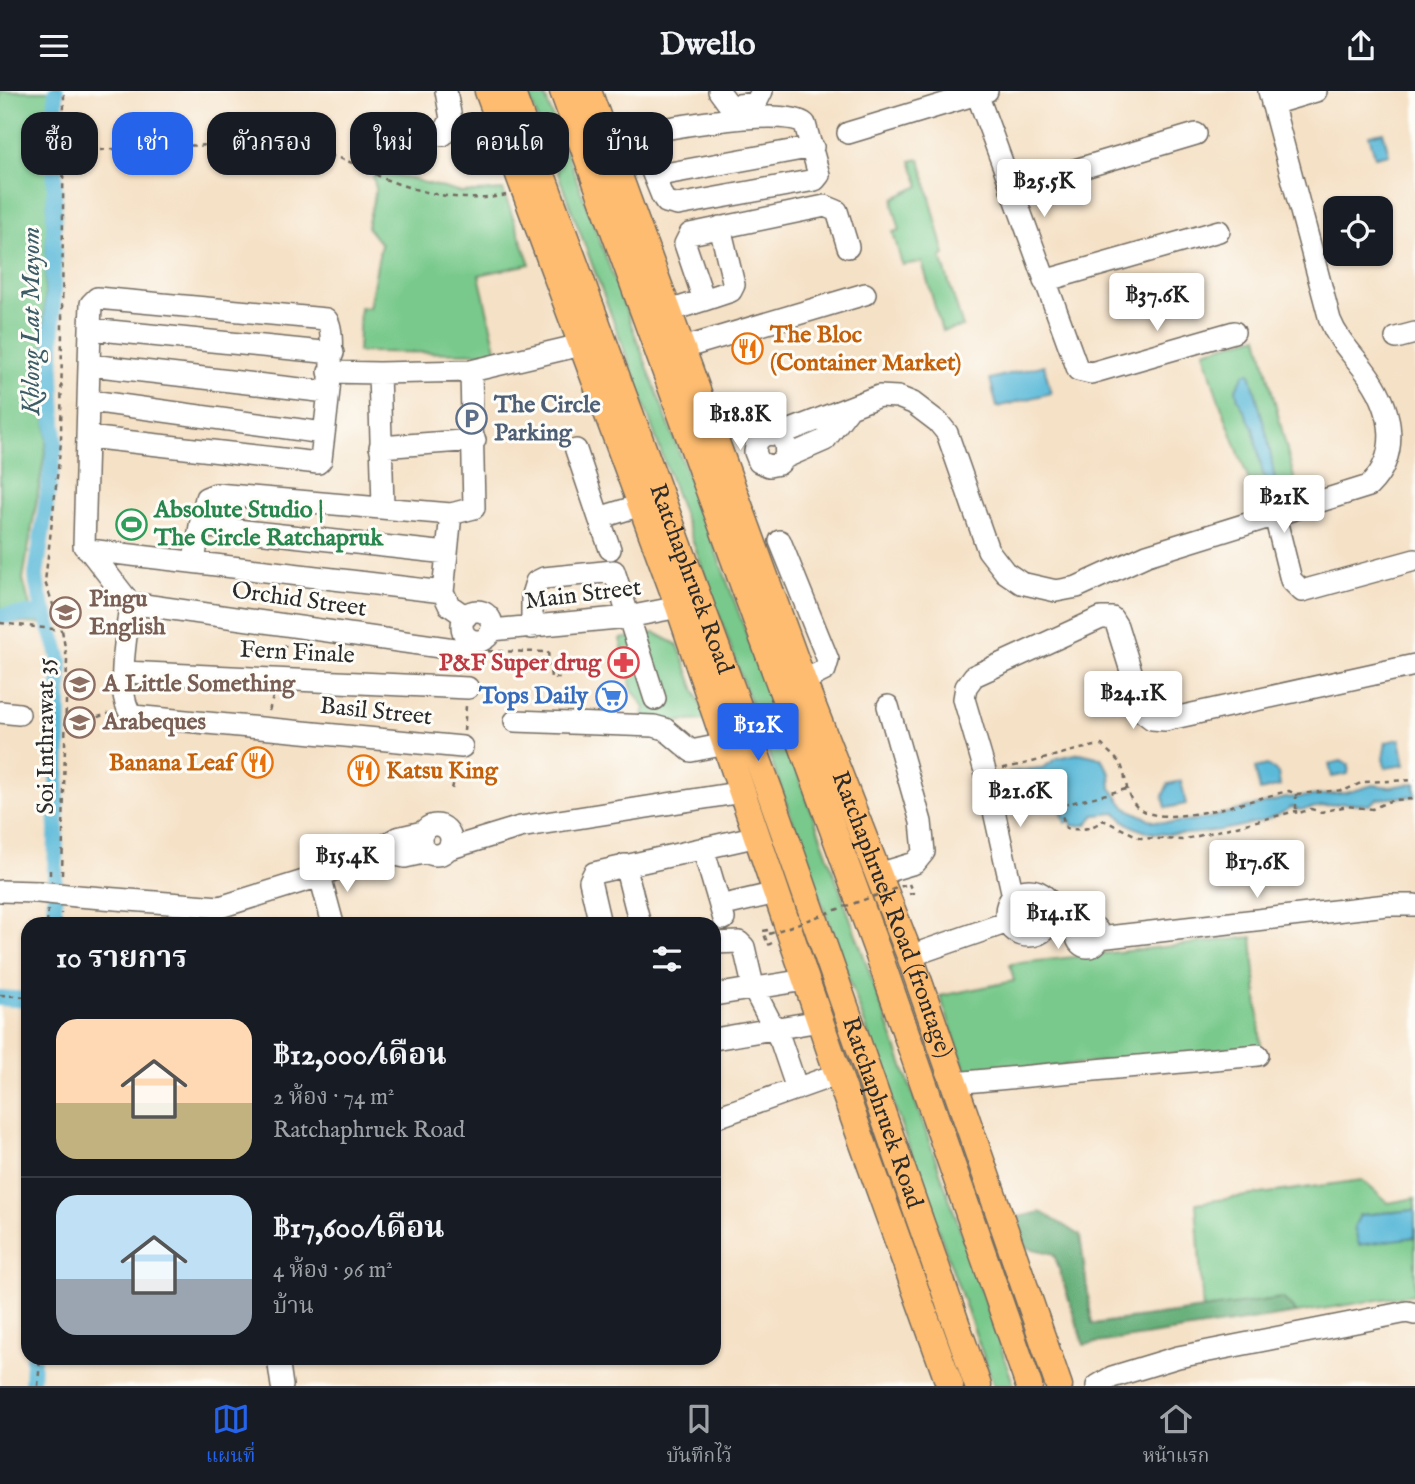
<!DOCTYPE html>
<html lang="th">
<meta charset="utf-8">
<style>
body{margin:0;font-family:"IM FELL English","Noto Serif Thai",serif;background:#20242c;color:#f1f3f6;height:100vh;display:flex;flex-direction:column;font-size:26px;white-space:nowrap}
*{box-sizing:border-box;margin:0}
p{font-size:23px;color:#9ea1a6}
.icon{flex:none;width:38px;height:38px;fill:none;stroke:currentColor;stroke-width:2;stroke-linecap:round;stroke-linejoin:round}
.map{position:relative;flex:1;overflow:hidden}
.drawer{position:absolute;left:21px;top:826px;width:700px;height:448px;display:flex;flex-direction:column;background:#171b24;border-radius:21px;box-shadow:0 2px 5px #0004}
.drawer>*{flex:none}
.top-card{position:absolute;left:21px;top:21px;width:700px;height:63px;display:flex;gap:14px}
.tools{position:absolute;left:1323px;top:105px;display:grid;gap:14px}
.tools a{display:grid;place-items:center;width:70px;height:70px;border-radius:14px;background:#171b24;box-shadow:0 2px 5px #0004;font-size:35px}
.price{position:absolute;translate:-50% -60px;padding:0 16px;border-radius:7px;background:#fff;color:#222;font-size:23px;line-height:46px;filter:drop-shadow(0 2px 4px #0008)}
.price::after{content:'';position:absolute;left:50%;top:42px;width:21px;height:16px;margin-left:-10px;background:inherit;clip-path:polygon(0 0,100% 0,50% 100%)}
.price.active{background:#2563eb;color:#fff}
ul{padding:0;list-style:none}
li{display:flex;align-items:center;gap:21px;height:175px;padding:0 35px}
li+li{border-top:2px solid #363941}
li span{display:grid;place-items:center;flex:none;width:196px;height:140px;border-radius:21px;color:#555}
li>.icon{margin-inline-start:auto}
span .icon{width:84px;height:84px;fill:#fffc;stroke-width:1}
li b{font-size:30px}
h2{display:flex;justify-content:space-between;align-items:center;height:84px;padding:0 35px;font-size:30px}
.tag{padding:0 24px;border-radius:21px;background:#171b24;box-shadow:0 2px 5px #0004;font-size:24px;line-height:63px}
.tag.active{background:#2563eb;color:#fff}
header{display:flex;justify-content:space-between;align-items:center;height:91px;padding:0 35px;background:#171b24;font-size:32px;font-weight:700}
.dock{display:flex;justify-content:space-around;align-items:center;height:98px;border-top:2px solid #363941;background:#171b24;font-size:19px;color:#9ea1a6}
.dock a{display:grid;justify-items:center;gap:4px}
.dock .active{color:#2563eb}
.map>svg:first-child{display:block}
.green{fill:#78c98b;stroke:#527a5b;stroke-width:2}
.forest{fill:#62ad77;stroke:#466c51;stroke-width:2}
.water{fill:#5bbad9;stroke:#437282;stroke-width:2}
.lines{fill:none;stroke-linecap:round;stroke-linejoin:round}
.canal{stroke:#5bbad9;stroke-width:16}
.minor-casing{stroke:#726b61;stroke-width:24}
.major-casing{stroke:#726b61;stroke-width:29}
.path{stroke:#726b61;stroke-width:2.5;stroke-dasharray:5 5;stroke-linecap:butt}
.minor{stroke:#fff;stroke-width:21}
.major{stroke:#fdbc70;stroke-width:26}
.minor-bridge-casing{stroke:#726b61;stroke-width:24;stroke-linecap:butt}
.path-bridge{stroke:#726b61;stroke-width:2.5;stroke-dasharray:5 5;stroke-linecap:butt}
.minor-bridge{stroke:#fff;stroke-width:21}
.labels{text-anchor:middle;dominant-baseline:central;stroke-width:6;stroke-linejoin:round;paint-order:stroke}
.food-label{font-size:24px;font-weight:bold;fill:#c56008;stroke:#fdfcf7;text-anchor:start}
.service-label{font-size:24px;font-weight:bold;fill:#4e5e75;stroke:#fdfcf7;text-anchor:start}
.leisure-label{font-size:24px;font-weight:bold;fill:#27864d;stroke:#fdfcf7;text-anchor:start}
.street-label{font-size:24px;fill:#2b2b2b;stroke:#fdfcf7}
.education-label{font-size:24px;font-weight:bold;fill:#785e54;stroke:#fdfcf7;text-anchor:start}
.health-label{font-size:24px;font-weight:bold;fill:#be3a42;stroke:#fdfcf7;text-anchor:end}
.shop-label{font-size:24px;font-weight:bold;fill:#366cbe;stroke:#fdfcf7;text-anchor:end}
.water-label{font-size:26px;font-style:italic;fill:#3c5d68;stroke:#fdfcf7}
</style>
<header><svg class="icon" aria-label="menu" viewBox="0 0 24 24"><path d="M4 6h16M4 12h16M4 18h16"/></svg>Dwello<svg class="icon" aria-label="share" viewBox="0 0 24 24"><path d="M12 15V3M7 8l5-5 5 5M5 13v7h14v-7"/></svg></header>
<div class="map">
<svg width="1415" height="1295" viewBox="0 0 1415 1295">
<rect width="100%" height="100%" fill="#fdfcf7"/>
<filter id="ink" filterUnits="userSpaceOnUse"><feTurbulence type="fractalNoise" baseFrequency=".0143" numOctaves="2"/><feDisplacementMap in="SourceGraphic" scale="14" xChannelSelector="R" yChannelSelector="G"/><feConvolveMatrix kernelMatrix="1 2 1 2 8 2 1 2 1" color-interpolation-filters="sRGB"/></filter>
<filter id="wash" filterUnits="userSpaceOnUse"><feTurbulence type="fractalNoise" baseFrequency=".00686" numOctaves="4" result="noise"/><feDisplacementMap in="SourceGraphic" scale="28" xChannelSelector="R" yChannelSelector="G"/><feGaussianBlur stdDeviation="1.57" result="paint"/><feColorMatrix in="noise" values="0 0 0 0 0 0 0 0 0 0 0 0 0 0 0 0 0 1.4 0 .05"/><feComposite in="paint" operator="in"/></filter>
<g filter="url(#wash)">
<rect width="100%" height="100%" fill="#f5e1c6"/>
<path class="green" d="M0 0H51L44 241 47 350 23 488 31 520 41 533 0 531Z
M527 0H543C706 429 866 860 1014 1295H994L631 277Z
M920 68 945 164 941 166 963 236 942 240 922 171 902 174 893 141 900 139 893 114 894 107 920 95 911 70Z
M371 77 462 102 503 99 530 173 479 184 497 262 358 261 360 216 369 217 381 153 367 136 376 98Z
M1258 245 1298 402 1258 414 1216 301 1204 260Z
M655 542 678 554 706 629 645 632 643 624 645 617 632 598 620 548Z
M1252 846 1261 955 967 984 940 905 1014 890 1010 873Z
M1362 1089 1388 1112 1415 1107V1119L1360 1124 1393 1148 1415 1146V1203L1297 1222 1282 1207 1203 1219 1196 1112Z"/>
<path class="forest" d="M1041 1121 1080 1144 1092 1233 1283 1207 1297 1222 1084 1254 1054 1163 1025 1156 1018 1126Z"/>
<path class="water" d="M1383 41 1389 63 1375 66 1369 44Z
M1044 274 1051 302 997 316 990 288Z
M1245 282H1250L1268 348 1275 389 1268 390 1263 383 1253 337 1238 308 1236 298Z
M1400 648 1405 674 1386 677 1383 668 1386 651Z
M1080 662 1101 667 1110 682 1111 697 1126 717 1153 730 1171 732 1208 727 1286 707 1346 702 1373 694 1390 696 1415 692V705L1377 708 1369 714 1343 712 1299 719 1292 716C1263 736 1188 747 1154 742 1138 740 1126 733 1116 722L1095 724 1086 734 1072 735 1071 730 1065 732 1054 698 1034 704 1030 696 1010 701 1009 681 1042 677 1058 667Z
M1341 670 1349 674 1348 683 1332 686 1329 673Z
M1267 674 1278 682 1280 695 1260 700 1255 677Z
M1181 690 1186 713 1166 717 1163 704 1168 693Z
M1283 751 1284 758 1250 761V754Z
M1415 1119V1146L1359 1154 1354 1136 1360 1124Z"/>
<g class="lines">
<path class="canal" d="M0 525 46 522
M54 833 60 570C54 540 38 514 36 484L55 354 52 282 56 0
M0 907 28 909
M32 1295 33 1267"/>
</g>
</g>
<g filter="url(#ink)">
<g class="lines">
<defs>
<path id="minor" d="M719 0 730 15 756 12 762 0
M976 0 1078 279 1091 282 1234 241
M1272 13 1316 0
M848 42 987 0
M443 44 451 28 446 0
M605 49C640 42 782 13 805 33L819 84 815 89 678 114 666 111 662 105 637 43
M654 85 813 56
M1011 98 1196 43
M1044 190 1219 140
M704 209 731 200 734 194 720 136
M669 220 704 209 685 153 690 143 825 115 837 120 848 156
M1396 247 1415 242
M683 257 865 203
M333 262 90 238 84 455 89 459 443 501
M90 274 327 301
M329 281 379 282
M91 310 323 342
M778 344 879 305 898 306 913 312 938 331 947 342 988 459 1005 481 1021 492 1056 500 1077 496 1147 464 1369 395C1400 364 1393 321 1370 287 1357 267 1339 252 1330 229L1269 0
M88 346 318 372 321 369C323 346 340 238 326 228L97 207 91 213 90 238
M380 356 475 349
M576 359 599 427 641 414
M786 366 785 351 778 344 766 343 757 350 755 361 759 371 769 375 779 373 786 366 825 349 848 319
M383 415 379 282 471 280 581 254
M451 423 443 501 449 514 466 526
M1275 425 1291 489 1302 500 1415 469
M599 427 610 458
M200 435 206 407 216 403 451 423 474 417 471 280
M780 450 828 569 825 579 803 590
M89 459 130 512C128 540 113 605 133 625L462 656
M194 470 200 435 447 462
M130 512 461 559
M462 535a15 15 0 1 1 30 0a15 15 0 1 1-30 0Z
M532 537V504L536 491 544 487 614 480 655 608
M492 539 628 526 679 516
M124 581 468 597
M0 621 19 623
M515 630 654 635 665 638 691 660 726 653
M421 749a15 15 0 1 1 30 0a15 15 0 1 1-30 0Z
M703 757 724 828
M448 758 520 736 743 701
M376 760 405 766 427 761
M625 774 640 833
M878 783 915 772 924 761 921 731 888 615
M320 785 333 833
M1006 822a23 23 0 1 1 46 0a23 23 0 1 1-46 0Z
M0 800 38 801
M77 805 220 816 320 785 376 760 397 747 423 741
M1013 805 985 680 964 608 966 596 974 585 1101 527H1112L1117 535 1144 622 1152 628 1165 629 1415 574
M720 815 776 802
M600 833 590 790 594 782 758 745
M1077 845a11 11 0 1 1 22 0a11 11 0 1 1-22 0Z
M1099 847 1387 814H1415
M714 852 739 851 744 856 754 899 781 951 797 998
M910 865 1008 831
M714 904 805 889
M714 948 820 930
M954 992 1258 964
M714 1027 838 983
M278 1267 282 1295
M1097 1295 1112 1286 1178 1266 1407 1221 1415 1223"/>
<g id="major">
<path d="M488 0 679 516 838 983 950 1295"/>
<path id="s1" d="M511 0 771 704 978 1295"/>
<path d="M563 0 877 859 1029 1295"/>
<path id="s2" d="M588 0 803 590 910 865 1059 1295"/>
</g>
</defs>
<use href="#minor" class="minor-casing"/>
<use href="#major" class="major-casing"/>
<path class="path" d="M70 61C158 55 244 48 331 65 350 69 368 80 385 88 420 102 468 113 506 104
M294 518 298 501
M0 532 62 539
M478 560 548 561 551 587H561
M282 569 286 552
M269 620 273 606
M88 629 111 622
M464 640 466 615
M1003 677C1038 672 1066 659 1102 654 1107 660 1117 667 1121 674 1127 687 1125 704 1136 715 1162 742 1257 706 1289 700L1296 703 1345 699 1363 691 1415 689
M452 698 458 674
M1126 698 1059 715 1066 737C1079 740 1092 738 1103 729L1141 747 1182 749 1296 720V723L1311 718 1321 721 1347 715 1372 718 1392 709 1415 708
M1296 703V720
M50 784V774
M62 784 67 568 62 539 45 491 61 351 64 0
M909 803 913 802 909 793
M47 833 48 819
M61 833V822
M768 839 763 840 768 854 772 852
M0 904 28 906
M38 1295 40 1267"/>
<use href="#minor" class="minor"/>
<use href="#major" class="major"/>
<defs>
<path id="minor-bridge" d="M38 801 77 805"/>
</defs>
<use href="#minor-bridge" class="minor-bridge-casing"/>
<path class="path-bridge" d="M769 843 905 794"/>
<use href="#minor-bridge" class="minor-bridge"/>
</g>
</g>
<defs>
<symbol id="restaurant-ring" viewBox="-11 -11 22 22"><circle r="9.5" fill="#fdfcf7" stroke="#e8710a" stroke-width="1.5"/><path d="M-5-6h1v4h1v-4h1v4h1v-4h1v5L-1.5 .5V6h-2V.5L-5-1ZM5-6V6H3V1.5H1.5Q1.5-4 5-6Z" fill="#e8710a"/></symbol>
<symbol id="parking-ring" viewBox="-11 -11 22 22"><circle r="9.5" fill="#fdfcf7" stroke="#5c6f8a" stroke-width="1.5"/><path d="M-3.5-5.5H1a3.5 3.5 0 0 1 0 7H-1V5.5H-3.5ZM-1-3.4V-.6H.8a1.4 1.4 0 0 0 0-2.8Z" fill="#5c6f8a"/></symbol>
<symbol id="stadium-ring" viewBox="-11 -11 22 22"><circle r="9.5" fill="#fdfcf7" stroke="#2e9e5b" stroke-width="1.5"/><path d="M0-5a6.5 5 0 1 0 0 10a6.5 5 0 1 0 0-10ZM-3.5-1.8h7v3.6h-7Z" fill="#2e9e5b"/></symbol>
<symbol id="school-ring" viewBox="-11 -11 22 22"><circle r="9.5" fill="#fdfcf7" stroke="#8d6e63" stroke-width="1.5"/><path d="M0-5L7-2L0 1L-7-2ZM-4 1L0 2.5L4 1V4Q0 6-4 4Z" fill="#8d6e63"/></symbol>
<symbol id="pharmacy-ring" viewBox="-11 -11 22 22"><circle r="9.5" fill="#fdfcf7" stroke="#e0444e" stroke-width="1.5"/><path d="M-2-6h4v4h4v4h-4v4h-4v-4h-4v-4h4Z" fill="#e0444e"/></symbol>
<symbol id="supermarket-ring" viewBox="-11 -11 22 22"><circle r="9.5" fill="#fdfcf7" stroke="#3f7fe0" stroke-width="1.5"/><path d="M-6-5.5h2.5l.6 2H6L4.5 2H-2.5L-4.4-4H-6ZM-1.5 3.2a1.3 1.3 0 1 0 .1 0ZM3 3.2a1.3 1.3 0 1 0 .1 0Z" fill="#3f7fe0"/></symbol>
</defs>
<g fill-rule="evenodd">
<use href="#restaurant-ring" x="730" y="240" width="35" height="35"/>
<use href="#parking-ring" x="454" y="310" width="35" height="35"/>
<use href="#stadium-ring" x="114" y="416" width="35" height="35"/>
<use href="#school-ring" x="48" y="504" width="35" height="35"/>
<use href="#pharmacy-ring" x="606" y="554" width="35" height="35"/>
<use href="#school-ring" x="62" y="576" width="35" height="35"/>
<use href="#supermarket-ring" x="594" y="588" width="35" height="35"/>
<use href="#school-ring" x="62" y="614" width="35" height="35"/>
<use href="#restaurant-ring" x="240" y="654" width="35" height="35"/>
<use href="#restaurant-ring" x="346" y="662" width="35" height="35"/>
</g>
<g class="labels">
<g class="food-label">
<text x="770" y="244">The Bloc<tspan x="770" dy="28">(Container Market)</tspan></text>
<text x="234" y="672" text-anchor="end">Banana Leaf</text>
<text x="386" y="680">Katsu King</text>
</g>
<g class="service-label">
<text x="494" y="314">The Circle<tspan x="494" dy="28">Parking</tspan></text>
</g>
<g class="leisure-label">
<text x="154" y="419">Absolute Studio |<tspan x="154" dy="28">The Circle Ratchapruk</tspan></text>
</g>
<g class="street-label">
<text stroke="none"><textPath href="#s1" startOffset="520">Ratchaphruek Road</textPath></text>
<text transform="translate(583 504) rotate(-7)">Main Street</text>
<text transform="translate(299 509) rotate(8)">Orchid Street</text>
<text transform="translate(297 562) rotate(3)">Fern Finale</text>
<text transform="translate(376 621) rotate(6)">Basil Street</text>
<text transform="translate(46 645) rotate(-90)">Soi Inthrawat 35</text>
<text stroke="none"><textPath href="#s2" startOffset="878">Ratchaphruek Road (frontage)</textPath></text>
<text stroke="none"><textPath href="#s1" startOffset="1087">Ratchaphruek Road</textPath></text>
</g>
<g class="education-label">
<text x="89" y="508">Pingu<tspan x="89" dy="28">English</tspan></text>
<text x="103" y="593">A Little Something</text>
<text x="103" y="631">Arabeques</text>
</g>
<g class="health-label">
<text x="601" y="572">P&amp;F Super drug</text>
</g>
<g class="shop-label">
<text x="588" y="605">Tops Daily</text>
</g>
<g class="water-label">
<text transform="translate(31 230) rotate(-90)">Khlong Lat Mayom</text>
</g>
</g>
</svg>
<div class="tools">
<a><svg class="icon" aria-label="locate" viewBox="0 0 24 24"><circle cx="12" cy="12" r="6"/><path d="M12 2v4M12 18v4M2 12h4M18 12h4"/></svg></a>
</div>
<b class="price" style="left:1044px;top:128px">฿25.5K</b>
<b class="price" style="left:1157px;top:242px">฿37.6K</b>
<b class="price" style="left:740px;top:361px">฿18.8K</b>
<b class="price" style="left:1284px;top:444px">฿21K</b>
<b class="price" style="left:1133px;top:640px">฿24.1K</b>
<b class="price active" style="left:758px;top:672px">฿12K</b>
<b class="price" style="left:1020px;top:738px">฿21.6K</b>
<b class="price" style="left:347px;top:803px">฿15.4K</b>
<b class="price" style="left:1257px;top:809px">฿17.6K</b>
<b class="price" style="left:1058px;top:860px">฿14.1K</b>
<div class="top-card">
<a class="tag">ซื้อ</a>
<a class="tag active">เช่า</a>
<a class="tag">ตัวกรอง</a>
<a class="tag">ใหม่</a>
<a class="tag">คอนโด</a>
<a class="tag">บ้าน</a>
</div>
<section class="drawer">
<h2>10 รายการ<svg class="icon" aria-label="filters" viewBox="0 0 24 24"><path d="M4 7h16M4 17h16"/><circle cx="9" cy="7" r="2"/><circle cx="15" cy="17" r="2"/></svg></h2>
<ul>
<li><span style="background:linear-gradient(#ffd9b3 60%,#c2b280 0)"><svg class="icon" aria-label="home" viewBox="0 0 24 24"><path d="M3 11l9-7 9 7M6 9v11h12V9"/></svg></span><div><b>฿12,000/เดือน</b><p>2 ห้อง · 74 m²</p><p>Ratchaphruek Road</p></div></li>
<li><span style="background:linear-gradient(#bfe0f5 60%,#9aa5b1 0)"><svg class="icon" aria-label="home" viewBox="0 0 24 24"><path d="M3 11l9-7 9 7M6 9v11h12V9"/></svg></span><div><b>฿17,600/เดือน</b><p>4 ห้อง · 96 m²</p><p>บ้าน</p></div></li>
</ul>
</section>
</div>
<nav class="dock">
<a class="active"><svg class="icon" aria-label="map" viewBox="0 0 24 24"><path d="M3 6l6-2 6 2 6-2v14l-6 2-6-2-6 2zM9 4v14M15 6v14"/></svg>แผนที่</a>
<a><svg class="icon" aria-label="saved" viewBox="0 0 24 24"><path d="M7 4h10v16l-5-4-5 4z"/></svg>บันทึกไว้</a>
<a><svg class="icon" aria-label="home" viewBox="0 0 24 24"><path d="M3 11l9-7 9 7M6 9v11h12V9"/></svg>หน้าแรก</a>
</nav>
